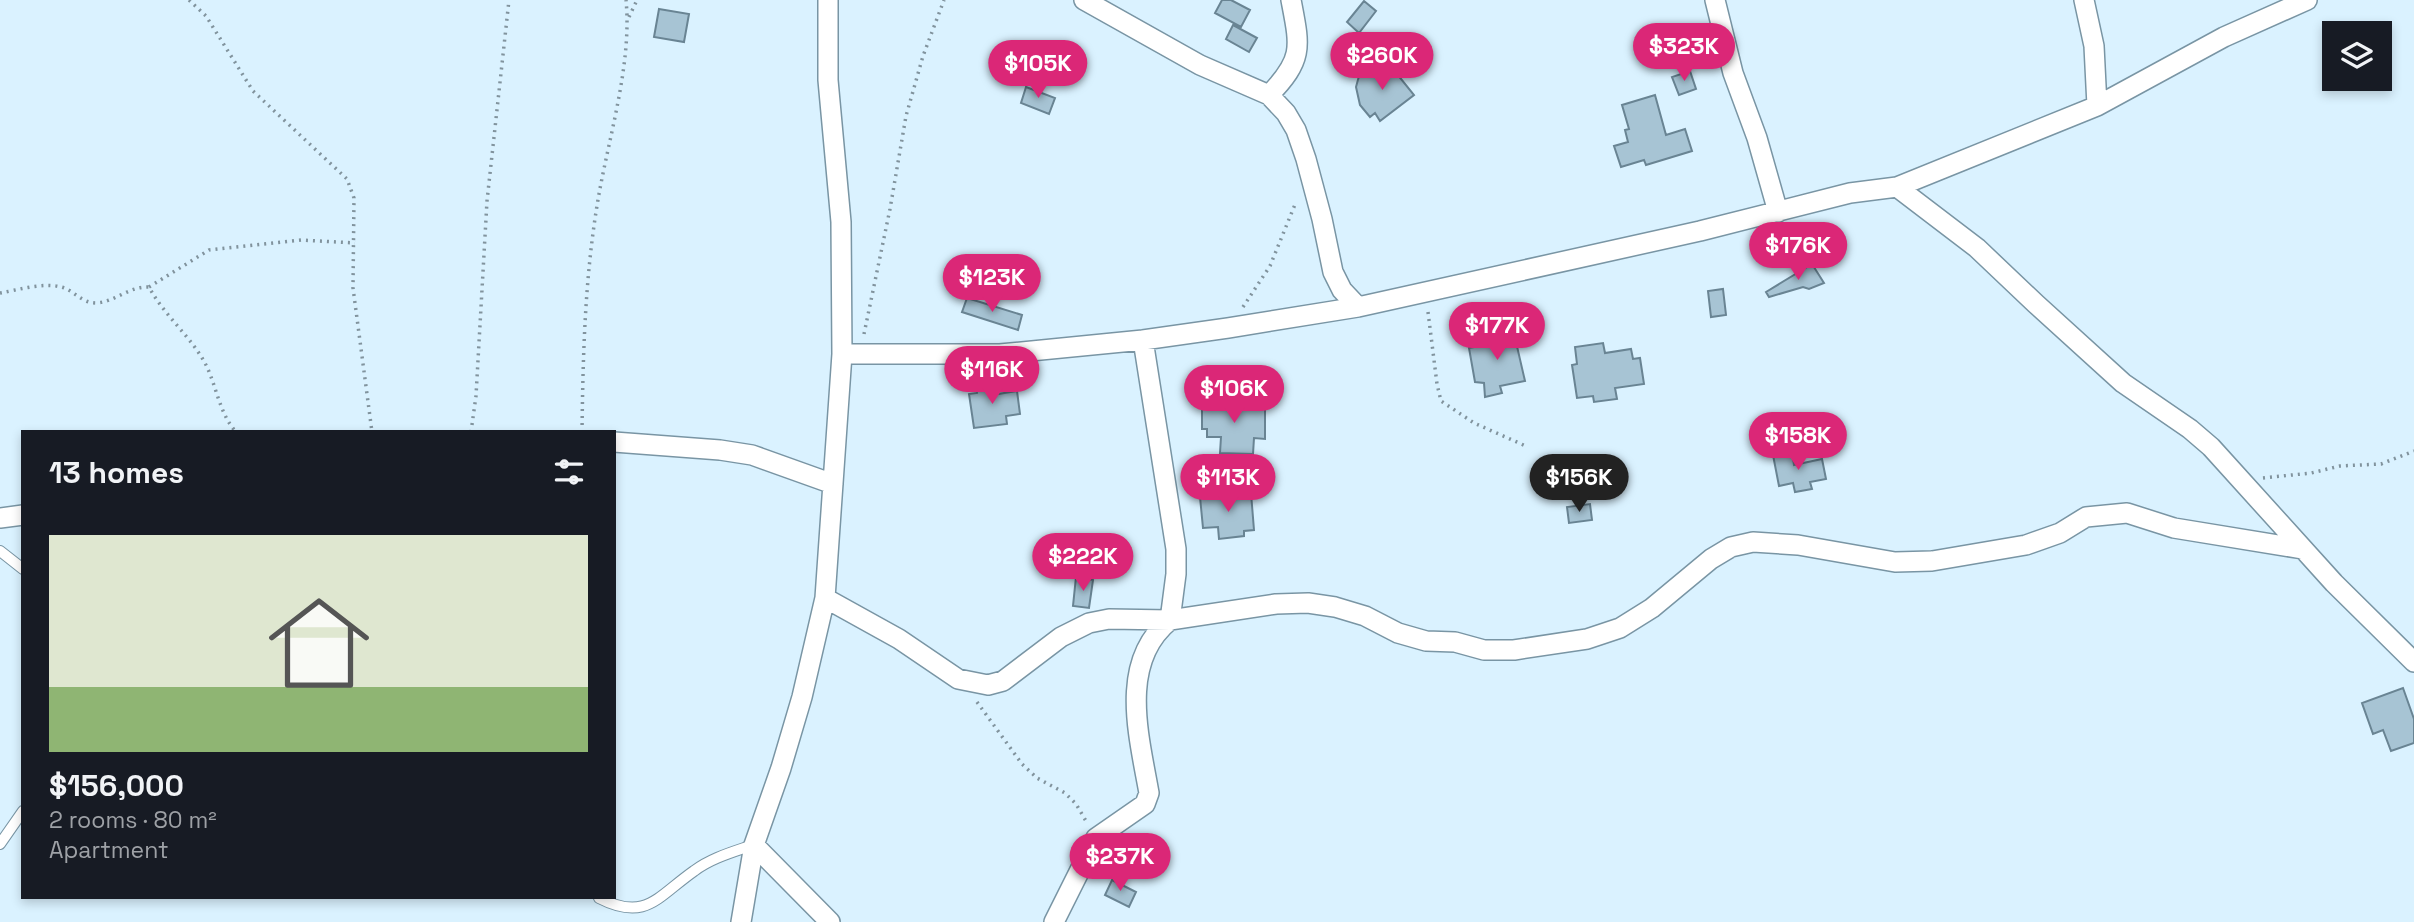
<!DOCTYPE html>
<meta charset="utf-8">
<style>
body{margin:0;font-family:"Space Grotesk",sans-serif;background:#242831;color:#f1f3f6;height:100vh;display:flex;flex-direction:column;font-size:26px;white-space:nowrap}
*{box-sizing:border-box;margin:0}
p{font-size:23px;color:#9ea1a6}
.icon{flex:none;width:38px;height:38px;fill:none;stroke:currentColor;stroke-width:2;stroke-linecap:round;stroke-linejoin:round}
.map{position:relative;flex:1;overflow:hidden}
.drawer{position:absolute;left:21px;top:430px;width:595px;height:469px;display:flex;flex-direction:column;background:#171b24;border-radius:0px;box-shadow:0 4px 10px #0003}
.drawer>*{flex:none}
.controls{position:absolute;left:2322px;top:21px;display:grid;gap:14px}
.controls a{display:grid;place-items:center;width:70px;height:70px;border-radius:0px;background:#171b24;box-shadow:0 4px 10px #0003;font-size:35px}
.price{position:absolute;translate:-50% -60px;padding:0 16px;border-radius:24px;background:#db2777;color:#fff;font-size:23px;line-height:46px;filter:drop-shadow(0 2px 4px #0008)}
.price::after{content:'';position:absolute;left:50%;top:42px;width:21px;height:16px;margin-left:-10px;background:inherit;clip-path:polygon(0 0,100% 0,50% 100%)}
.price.current{background:#222;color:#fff}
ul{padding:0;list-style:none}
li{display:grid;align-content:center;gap:14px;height:371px;padding:0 28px}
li+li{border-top:2px solid #363941}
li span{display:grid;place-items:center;height:217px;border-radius:0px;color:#555}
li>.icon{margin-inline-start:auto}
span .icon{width:126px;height:126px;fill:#fffc;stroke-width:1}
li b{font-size:30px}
h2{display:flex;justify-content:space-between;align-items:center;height:84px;padding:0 28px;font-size:30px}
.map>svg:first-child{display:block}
.building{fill:#a7c4d4;stroke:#698493;stroke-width:2}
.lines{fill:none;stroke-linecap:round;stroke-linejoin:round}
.lane-casing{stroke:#7995a4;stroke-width:12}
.street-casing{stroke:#7995a4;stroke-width:22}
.path{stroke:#81939d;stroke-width:3.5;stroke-dasharray:2 5;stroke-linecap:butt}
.lane{stroke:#fff;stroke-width:10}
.street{stroke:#fff;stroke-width:19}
</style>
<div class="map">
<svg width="2414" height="922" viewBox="0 0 2414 922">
<rect width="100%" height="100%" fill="#daf2ff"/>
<path class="building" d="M1222 0H1231L1250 10 1241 27 1215 13Z
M1364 1 1376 11 1359 33 1347 22Z
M659 9 689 14 684 42 654 37Z
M1233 25 1257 38 1249 52 1226 39Z
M1389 64 1414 95 1380 121 1375 113 1370 117 1360 105 1356 87 1359 76Z
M1690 71 1696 89 1679 95 1672 77Z
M1026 87 1055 98 1049 114 1021 103Z
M1655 95 1666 135 1685 129 1692 151 1646 165 1644 160 1621 167 1614 146 1628 142 1625 130 1629 129 1622 105Z
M1812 264 1824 283 1809 289 1803 287 1769 297 1766 292Z
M1723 289 1726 315 1711 317 1708 291Z
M967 298 1022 315 1018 330 962 312Z
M1513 329 1525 381 1500 386 1502 393 1485 397 1484 383 1475 382 1469 348 1485 345 1484 336Z
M1603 343 1605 353 1631 349 1633 359 1640 358 1644 384 1615 388 1617 399 1594 402 1593 396 1577 398 1572 365 1577 364 1575 347Z
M996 381 998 394 1017 391 1020 414 1006 416 1007 424 974 428 969 394 977 393 976 384Z
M1202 400 1250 401V409H1265V439L1254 438 1253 454 1220 453 1221 437H1207V429H1202Z
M1792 451 1794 465 1822 459 1826 479 1810 482 1812 489 1795 492 1793 483 1779 486 1773 455Z
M1251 493 1254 530 1244 531V536L1219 539 1218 527 1203 528 1200 497Z
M1590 504 1592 520 1569 523 1567 507Z
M1076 577 1093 580 1089 608 1073 606Z
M2403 688 2414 719V743L2391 751 2383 730 2373 734 2362 703Z
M1112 880 1136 892 1129 907 1105 895Z"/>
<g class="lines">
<defs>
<path id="lane" d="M0 551 23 569
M0 844 23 811
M599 898C646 922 657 897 694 871 711 858 733 852 753 845"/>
<path id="street" d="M1084 0 1200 65 1269 95 1286 113 1296 130 1306 159 1322 219 1333 272 1342 290 1358 307
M1715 0 1733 73 1757 138 1778 212
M2084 0 2094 46 2097 106
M1269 95C1304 59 1300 47 1291 0
M1897 187 1977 248 2036 304 2123 383 2190 429 2211 447 2334 583 2414 662
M842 354H1000L1143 340 1228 328 1358 307 1700 231 1850 193 1897 187 2097 106 2224 37 2307 0
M614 442 720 450 752 455 833 484
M0 518 23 515
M825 598 899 639 958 679 988 685 1003 681 1061 637 1089 623 1109 619 1170 620 1276 604 1308 603 1335 607 1365 616 1398 633 1426 641 1455 642 1484 650H1514L1587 639 1620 628 1652 608 1711 559 1731 547 1753 542 1798 545 1895 562 1932 561 2026 545 2060 533 2086 517 2127 513 2174 528 2303 549
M754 845 830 922
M741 922 754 845 781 768 802 697 825 598 842 354 841 222 828 80V0
M1054 922 1096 838 1145 804 1149 793C1139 736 1118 662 1170 620L1176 574V549L1143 340"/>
</defs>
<use href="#lane" class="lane-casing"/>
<use href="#street" class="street-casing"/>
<path class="path" d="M189 0 206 16 253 91 347 179 354 198 353 288 372 432
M629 17 637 0
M149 287 209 250 301 240 355 243
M0 293C18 290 43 282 61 287 74 290 81 303 96 303 115 302 129 286 149 287 165 317 193 338 207 367 217 389 220 414 236 432
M1243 307 1270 266 1296 202
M1428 312 1437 384 1441 401 1474 423 1528 447
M864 334 890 209 906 116 923 56 944 0
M471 432 476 396 487 201 509 0
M582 432C583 352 585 273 599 194 610 133 632 62 626 0
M2263 478 2311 473 2340 466 2381 464 2414 451
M977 702 1022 764 1037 778 1065 793 1076 804 1086 821"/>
<use href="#lane" class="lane"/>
<use href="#street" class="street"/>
</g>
</svg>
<div class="controls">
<a><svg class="icon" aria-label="layers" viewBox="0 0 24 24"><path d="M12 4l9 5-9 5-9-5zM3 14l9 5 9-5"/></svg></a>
</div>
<b class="price" style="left:1684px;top:83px">$323K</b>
<b class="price" style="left:1382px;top:92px">$260K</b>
<b class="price" style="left:1038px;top:100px">$105K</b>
<b class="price" style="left:1798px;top:282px">$176K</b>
<b class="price" style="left:992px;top:314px">$123K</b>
<b class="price" style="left:1497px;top:362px">$177K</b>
<b class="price" style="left:992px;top:406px">$116K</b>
<b class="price" style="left:1234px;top:425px">$106K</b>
<b class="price" style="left:1798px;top:472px">$158K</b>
<b class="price" style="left:1228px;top:514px">$113K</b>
<b class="price current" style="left:1579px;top:514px">$156K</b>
<b class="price" style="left:1083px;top:593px">$222K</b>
<b class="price" style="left:1120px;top:893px">$237K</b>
<section class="drawer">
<h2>13 homes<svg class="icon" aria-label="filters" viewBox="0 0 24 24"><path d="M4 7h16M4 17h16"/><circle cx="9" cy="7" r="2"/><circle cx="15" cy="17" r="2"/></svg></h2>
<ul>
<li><span style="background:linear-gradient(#dfe7d0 70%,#8fb573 0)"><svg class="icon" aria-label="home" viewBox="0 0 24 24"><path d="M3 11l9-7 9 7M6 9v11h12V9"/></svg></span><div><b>$156,000</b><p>2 rooms · 80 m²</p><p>Apartment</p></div></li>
</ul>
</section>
</div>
